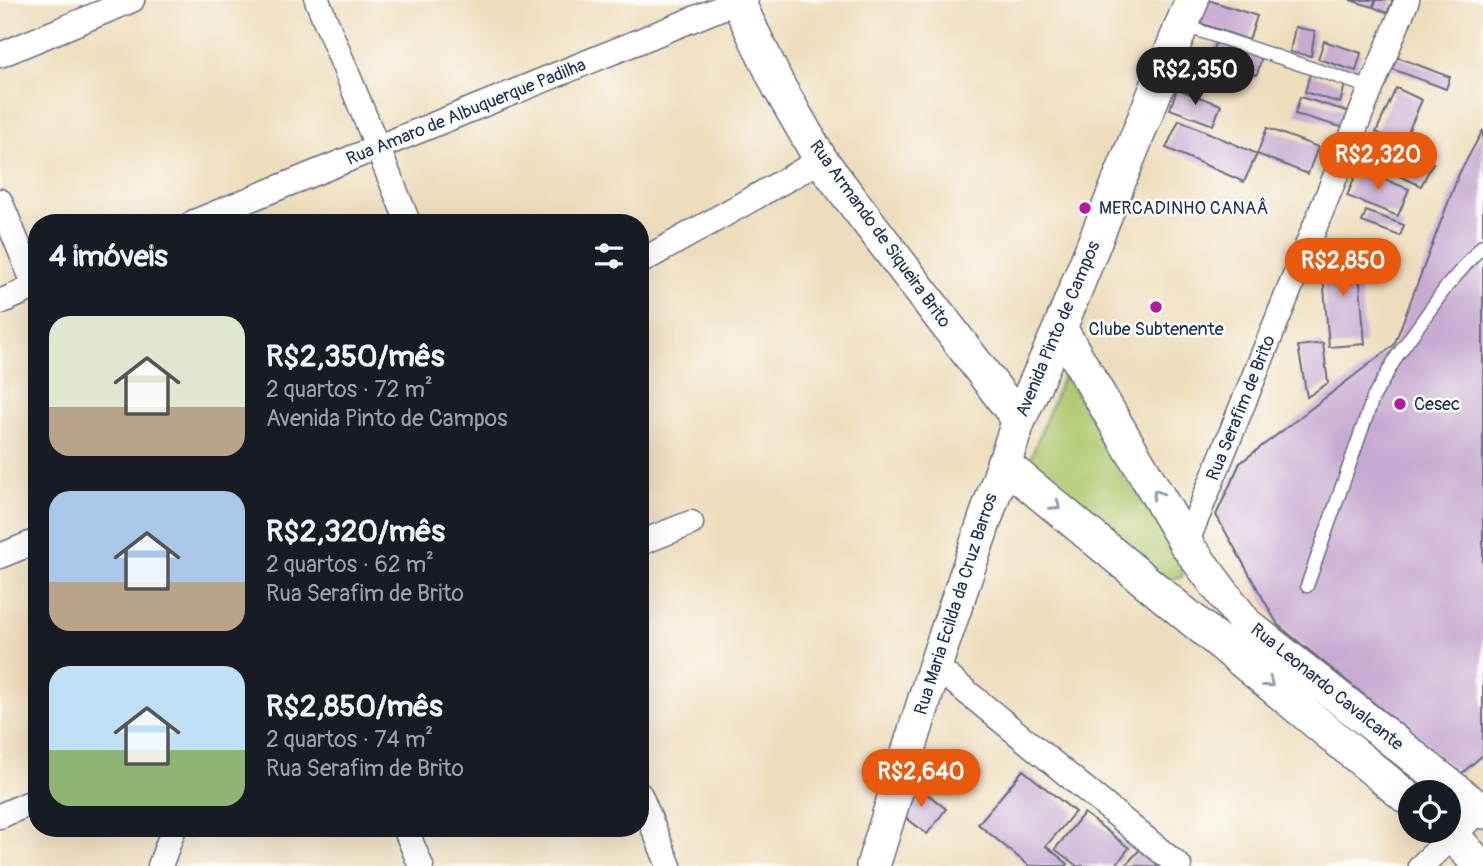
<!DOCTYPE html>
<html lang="pt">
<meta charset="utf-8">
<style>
body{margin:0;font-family:Pangolin,sans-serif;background:#20242c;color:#f1f3f6;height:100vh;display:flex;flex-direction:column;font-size:26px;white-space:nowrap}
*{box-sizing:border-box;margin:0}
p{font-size:23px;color:#9ea1a6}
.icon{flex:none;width:38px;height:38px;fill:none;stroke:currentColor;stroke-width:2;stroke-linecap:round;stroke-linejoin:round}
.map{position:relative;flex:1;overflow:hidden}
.sheet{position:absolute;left:28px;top:214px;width:621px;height:623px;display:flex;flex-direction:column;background:#171b24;border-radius:28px;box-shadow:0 7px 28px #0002}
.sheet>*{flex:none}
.tools{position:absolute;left:1398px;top:780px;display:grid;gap:14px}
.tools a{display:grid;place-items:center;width:63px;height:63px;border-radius:50%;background:#171b24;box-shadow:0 7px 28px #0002;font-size:35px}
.price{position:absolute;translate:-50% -60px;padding:0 16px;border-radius:24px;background:#ea580c;color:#fff;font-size:23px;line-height:46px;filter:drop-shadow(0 2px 4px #0008)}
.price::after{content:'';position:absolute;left:50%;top:42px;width:21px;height:16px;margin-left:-10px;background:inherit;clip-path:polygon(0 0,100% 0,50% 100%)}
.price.on{background:#222;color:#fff}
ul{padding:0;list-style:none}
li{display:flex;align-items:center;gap:21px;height:175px;padding:0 21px}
li span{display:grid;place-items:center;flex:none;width:196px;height:140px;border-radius:21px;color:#555}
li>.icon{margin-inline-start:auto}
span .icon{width:84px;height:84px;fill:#fffc;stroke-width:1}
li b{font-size:30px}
h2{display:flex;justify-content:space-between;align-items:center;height:84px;padding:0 21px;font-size:30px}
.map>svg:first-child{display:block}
.green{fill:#adc66b;stroke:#647a64;stroke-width:2}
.building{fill:#c7aad2}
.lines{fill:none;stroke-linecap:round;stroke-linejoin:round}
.lane-casing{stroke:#656c7f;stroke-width:15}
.street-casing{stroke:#656c7f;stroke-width:27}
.secondary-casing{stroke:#656c7f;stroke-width:36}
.lane{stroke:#fff;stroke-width:12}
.street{stroke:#fff;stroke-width:24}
.secondary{stroke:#fff;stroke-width:33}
.oneway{stroke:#8d97ae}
.poi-dot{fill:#b5179e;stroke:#fdfcf7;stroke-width:2.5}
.labels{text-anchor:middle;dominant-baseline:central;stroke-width:5;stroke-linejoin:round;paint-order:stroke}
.street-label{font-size:18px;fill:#1b2f5e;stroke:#fdfcf7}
.poi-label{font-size:18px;fill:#1b2f5e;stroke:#fdfcf7;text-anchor:start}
</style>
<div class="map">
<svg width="1483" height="866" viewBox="0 0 1483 866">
<rect width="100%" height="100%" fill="#fdfcf7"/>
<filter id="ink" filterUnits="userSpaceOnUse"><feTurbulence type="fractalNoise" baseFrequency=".0143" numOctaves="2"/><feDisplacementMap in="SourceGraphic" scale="14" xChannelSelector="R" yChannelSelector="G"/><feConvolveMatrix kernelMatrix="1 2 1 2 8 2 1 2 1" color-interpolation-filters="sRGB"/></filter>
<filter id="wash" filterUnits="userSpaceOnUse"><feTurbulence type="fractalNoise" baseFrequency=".00686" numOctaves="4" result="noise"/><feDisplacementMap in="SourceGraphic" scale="28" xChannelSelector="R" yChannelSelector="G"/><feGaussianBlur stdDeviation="1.57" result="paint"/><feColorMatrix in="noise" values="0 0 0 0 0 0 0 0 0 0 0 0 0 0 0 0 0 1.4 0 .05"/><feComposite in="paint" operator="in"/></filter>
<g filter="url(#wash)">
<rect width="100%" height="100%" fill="#eeddbc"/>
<path class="green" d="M1064 374 1184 564 1182 577 1165 579 1029 462Z"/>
<g id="blocks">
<path class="building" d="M1208 0 1257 16 1249 40 1200 23Z
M1350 0H1375L1373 7Z
M1377 0H1393L1387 13 1373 7Z
M1295 27 1315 31 1311 56 1290 52Z
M1324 41 1361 53 1356 71 1318 59Z
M1215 43 1262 56 1257 75 1210 62Z
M1397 57 1450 77 1446 89 1392 69Z
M1310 74 1345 85 1340 103 1305 92Z
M1396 88 1422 100 1403 144 1376 132Z
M1177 89 1221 105 1213 125 1170 109Z
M1300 97 1350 112 1345 128 1295 114Z
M1179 120 1257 154 1267 128 1318 147 1308 174 1257 154 1244 182 1166 148Z
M1483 130V755L1461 774 1278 625 1216 515 1240 463 1394 345 1459 174Z
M1388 149 1433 163 1421 186 1378 166Z
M1358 169 1409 189 1398 216 1347 196Z
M1366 211 1404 225 1400 236 1362 222Z
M1357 248 1365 344 1329 347 1321 252Z
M1323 343 1328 383 1307 397 1298 346Z
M1023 770 1075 812 1046 846 1068 864 1066 866H1029L978 824Z
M915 784 946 809 927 834 895 809Z
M1084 813 1129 848 1115 866H1077L1055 849Z
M1142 847 1164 866H1125Z"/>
</g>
</g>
<g filter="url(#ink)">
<use href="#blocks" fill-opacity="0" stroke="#656c7f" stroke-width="2"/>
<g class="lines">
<defs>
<path id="lane" d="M1182 25 1371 88
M1307 586 1373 398 1397 356 1447 286 1483 245"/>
<path id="street" d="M317 0 408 222
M0 55 132 0
M0 201 37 291
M194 222 738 1 746 0
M640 262 821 160
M0 302 37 286
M640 543 691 523
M1186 544 1407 0
M0 556 37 541
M935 666 1179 866
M640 795 669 866
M0 816 37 800
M405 828 421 866
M160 866 174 828
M1421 866 1483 807"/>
<path id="secondary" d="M737 0 779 87 821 160 1019 420
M1060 328 1186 544 1246 624 1483 812
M1003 463 1410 800
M1449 831 1480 866
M873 866 935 666 1019 420 1060 328 1192 0"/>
</defs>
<use href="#lane" class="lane-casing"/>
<use href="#street" class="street-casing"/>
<use href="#secondary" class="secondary-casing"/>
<use href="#lane" class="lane"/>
<use href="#street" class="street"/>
<use href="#secondary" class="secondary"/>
</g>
<defs><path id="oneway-chevron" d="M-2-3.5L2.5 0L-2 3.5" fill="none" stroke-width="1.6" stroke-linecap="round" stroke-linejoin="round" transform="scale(1.75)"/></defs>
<g class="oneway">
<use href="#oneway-chevron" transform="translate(1157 494) rotate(-120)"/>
<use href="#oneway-chevron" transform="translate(1056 506) rotate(40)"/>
<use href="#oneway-chevron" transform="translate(1269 683) rotate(40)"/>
</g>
</g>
<g class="poi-dot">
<circle cx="1085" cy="208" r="7"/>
<circle cx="1156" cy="307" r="7"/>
<circle cx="1400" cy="404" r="7"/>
</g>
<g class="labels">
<g class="street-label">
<text transform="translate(466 112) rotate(-22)">Rua Amaro de Albuquerque Padilha</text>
<text transform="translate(880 234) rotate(54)">Rua Armando de Siqueira Brito</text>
<text transform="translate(1058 329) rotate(-67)">Avenida Pinto de Campos</text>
<text transform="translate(1241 408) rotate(-68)">Rua Serafim de Brito</text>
<text transform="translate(956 604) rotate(-72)">Rua Maria Ecilda da Cruz Barros</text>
<text transform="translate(1327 687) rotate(39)">Rua Leonardo Cavalcante</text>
</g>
<g class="poi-label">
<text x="1099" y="208">MERCADINHO CANAÂ</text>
<text x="1156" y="329" text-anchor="middle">Clube Subtenente</text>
<text x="1414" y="404">Cesec</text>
</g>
</g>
</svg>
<div class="tools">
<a><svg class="icon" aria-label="locate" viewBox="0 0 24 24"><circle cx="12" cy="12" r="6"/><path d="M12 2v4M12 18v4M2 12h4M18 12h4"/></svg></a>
</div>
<b class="price on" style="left:1195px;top:107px">R$2,350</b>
<b class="price" style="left:1378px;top:192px">R$2,320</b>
<b class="price" style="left:1343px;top:298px">R$2,850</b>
<b class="price" style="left:921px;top:809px">R$2,640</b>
<section class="sheet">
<h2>4 imóveis<svg class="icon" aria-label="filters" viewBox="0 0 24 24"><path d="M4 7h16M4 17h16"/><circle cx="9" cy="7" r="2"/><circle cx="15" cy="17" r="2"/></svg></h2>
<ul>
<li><span style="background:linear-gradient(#dfe7d0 65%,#b9a48a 0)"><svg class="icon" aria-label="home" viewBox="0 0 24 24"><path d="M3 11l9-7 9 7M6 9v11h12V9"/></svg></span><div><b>R$2,350/mês</b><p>2 quartos · 72 m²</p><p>Avenida Pinto de Campos</p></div></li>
<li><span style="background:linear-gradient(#a9c7e8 65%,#b9a48a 0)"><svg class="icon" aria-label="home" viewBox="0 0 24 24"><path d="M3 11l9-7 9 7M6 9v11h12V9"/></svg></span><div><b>R$2,320/mês</b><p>2 quartos · 62 m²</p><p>Rua Serafim de Brito</p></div></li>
<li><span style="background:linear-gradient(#bfe0f5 60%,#8fb573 0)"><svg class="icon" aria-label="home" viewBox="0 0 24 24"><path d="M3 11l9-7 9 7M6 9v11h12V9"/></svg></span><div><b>R$2,850/mês</b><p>2 quartos · 74 m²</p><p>Rua Serafim de Brito</p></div></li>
</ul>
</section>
</div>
